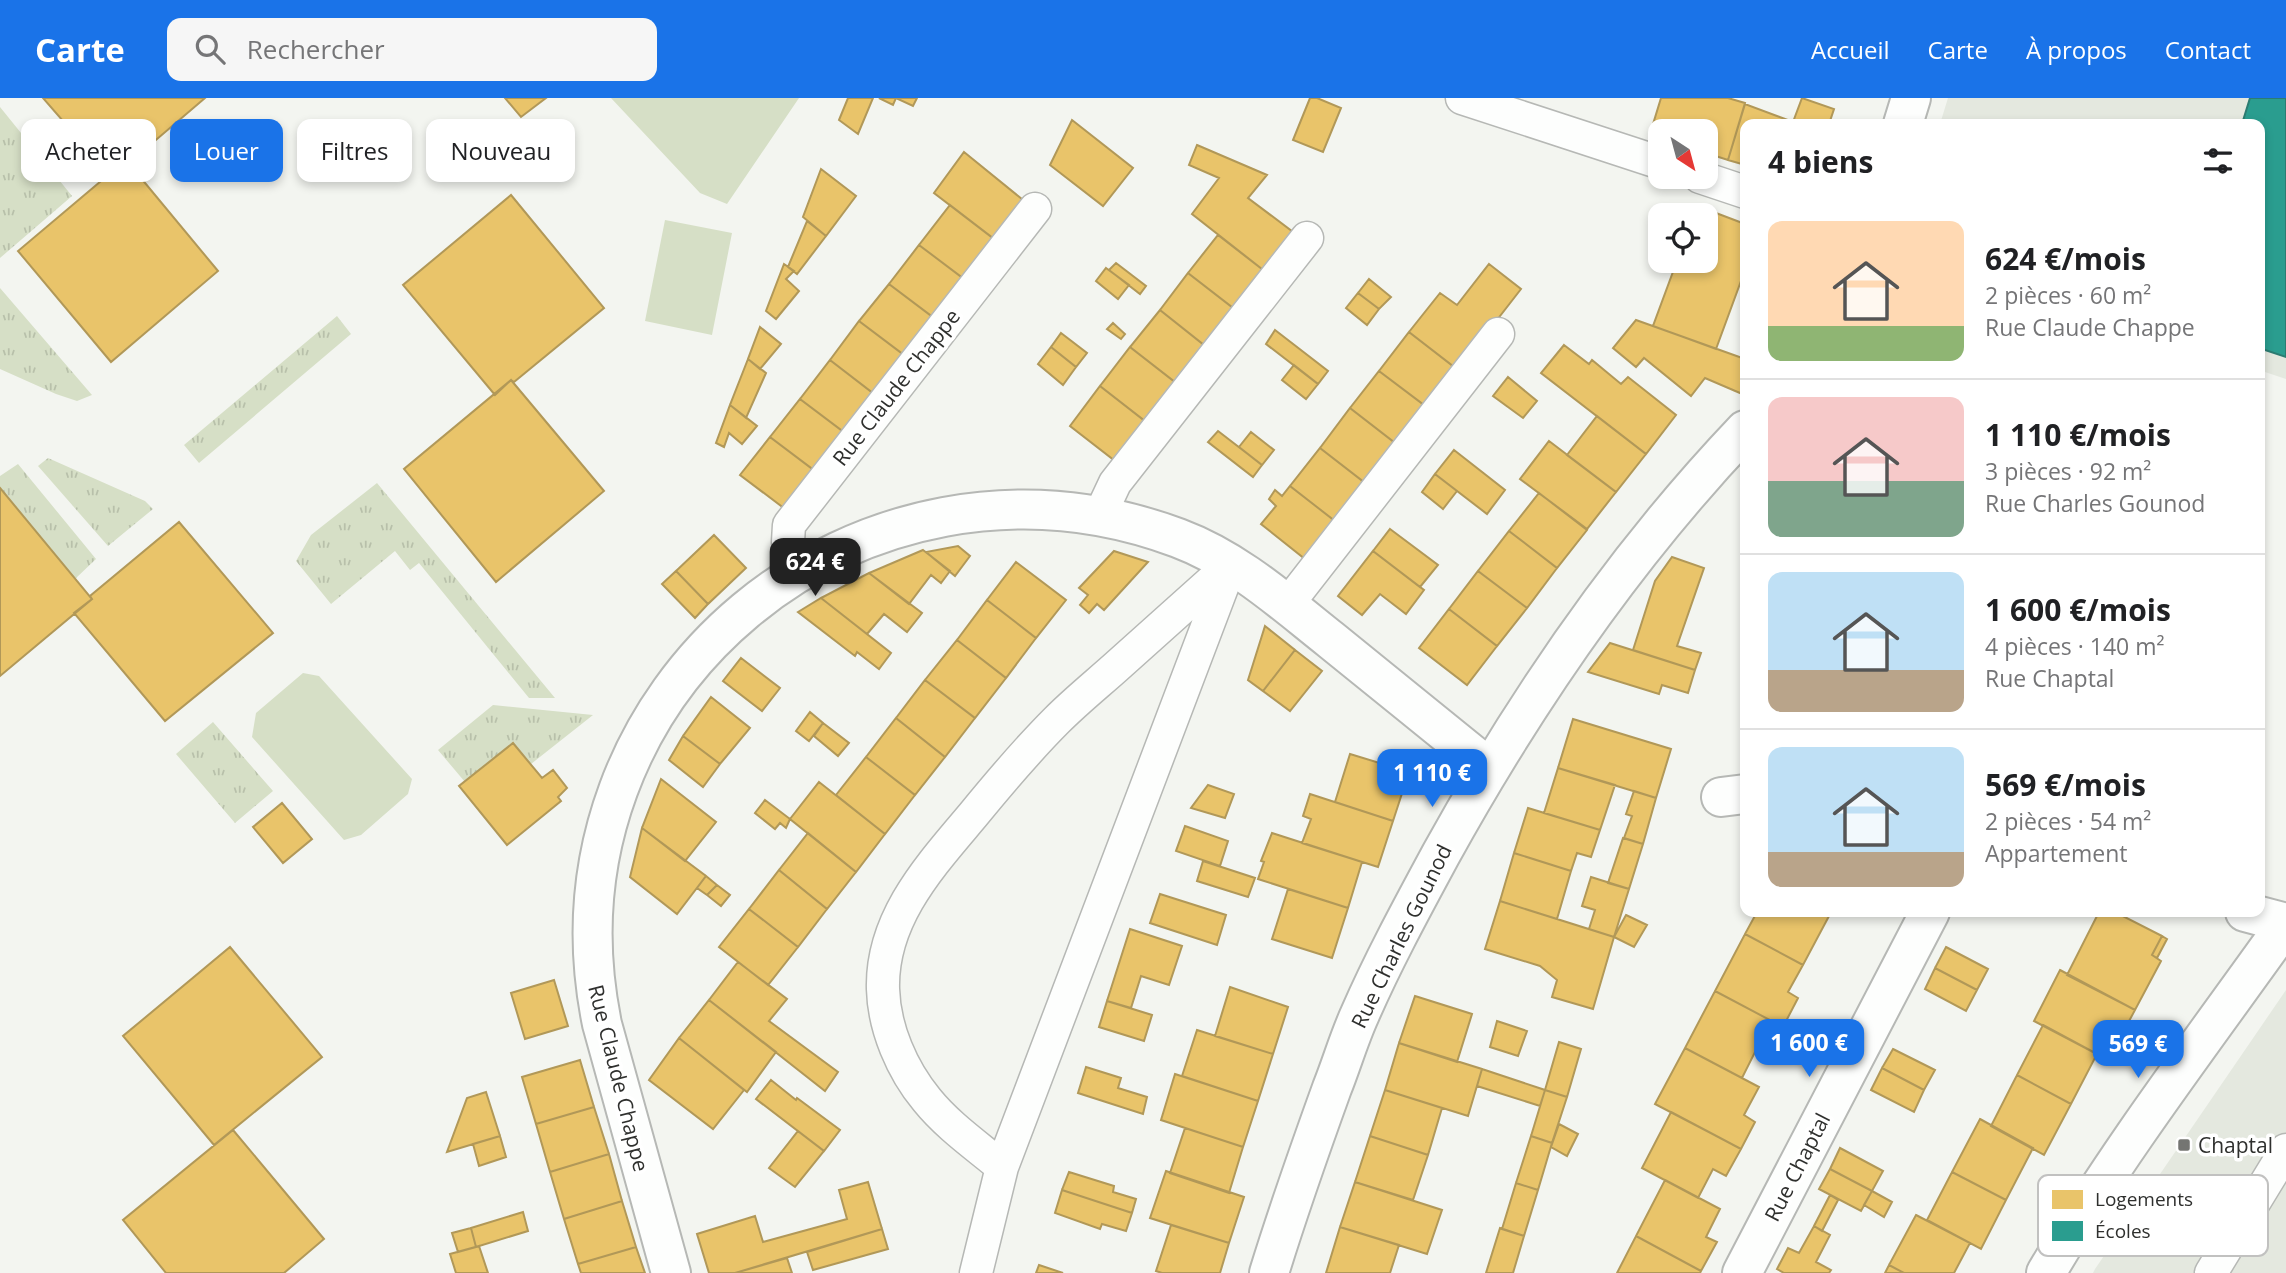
<!DOCTYPE html>
<html lang="fr">
<meta charset="utf-8">
<style>
body{margin:0;font-family:"Open Sans",sans-serif;background:#f6f6f6;color:#202124;height:100vh;display:flex;flex-direction:column;font-size:26px;white-space:nowrap}
*{box-sizing:border-box;margin:0}
p{font-size:23px;color:#757577}
.icon{flex:none;width:38px;height:38px;fill:none;stroke:currentColor;stroke-width:2;stroke-linecap:round;stroke-linejoin:round}
.map{position:relative;flex:1;overflow:hidden}
.side{position:absolute;left:1740px;top:21px;width:525px;height:798px;display:flex;flex-direction:column;background:#fff;border-radius:14px;box-shadow:0 4px 10px #0003}
.side>*{flex:none}
.banner{position:absolute;left:21px;top:21px;width:665px;height:63px;display:flex;gap:14px}
.needle{width:46px;rotate:144deg}
.controls{position:absolute;left:1648px;top:21px;display:grid;gap:14px}
.controls a{display:grid;place-items:center;width:70px;height:70px;border-radius:14px;background:#fff;box-shadow:0 4px 10px #0003;font-size:35px}
.price{position:absolute;translate:-50% -60px;padding:0 16px;border-radius:14px;background:#1a73e8;color:#fff;font-size:23px;line-height:46px;filter:drop-shadow(0 2px 4px #0008)}
.price::after{content:'';position:absolute;left:50%;top:42px;width:21px;height:16px;margin-left:-10px;background:inherit;clip-path:polygon(0 0,100% 0,50% 100%)}
.price.active{background:#222;color:#fff}
ul{padding:0;list-style:none}
li{display:flex;align-items:center;gap:21px;height:175px;padding:0 28px}
li+li{border-top:2px solid #e0e0e0}
li span{display:grid;place-items:center;flex:none;width:196px;height:140px;border-radius:14px;color:#555}
li>.icon{margin-inline-start:auto}
span .icon{width:84px;height:84px;fill:#fffc;stroke-width:1}
li b{font-size:30px}
h2{display:flex;justify-content:space-between;align-items:center;height:84px;padding:0 28px;font-size:30px}
.pill{padding:0 24px;border-radius:14px;background:#fff;box-shadow:0 4px 10px #0003;font-size:24px;line-height:63px}
.pill.active{background:#1a73e8;color:#fff}
header{display:flex;align-items:center;gap:42px;box-sizing:border-box;height:98px;padding:0 35px;background:#1a73e8;color:#fff}
header strong{font-size:33px}
nav{display:flex;gap:38px;margin-inline-start:auto;font-size:24px}
.search{width:490px;height:63px;background:#f6f6f6;display:flex;align-items:center;gap:18px;box-sizing:border-box;padding:0 24px;border-radius:14px;color:#757577;font-size:26px}
.map>svg:first-child{display:block}
.built{fill:#e4e8df}
.grass{fill:url(#grass-tufts)}
.park{fill:#d6dfc6}
.homes{fill:#e9c46a;stroke:#b19858;stroke-width:2}
.schools{fill:#2a9d8f;stroke:#2c7c72;stroke-width:2}
.lines{fill:none;stroke-linecap:round;stroke-linejoin:round}
.service-casing{stroke:#b6b8b5;stroke-width:35}
.minor-casing{stroke:#b6b8b5;stroke-width:42}
.service{stroke:#fdfefd;stroke-width:32}
.minor{stroke:#fdfefd;stroke-width:38}
.poi-dot{fill:#747572;stroke:#fff;stroke-width:2.5}
.labels{text-anchor:middle;dominant-baseline:central;stroke-width:7;stroke-linejoin:round;paint-order:stroke}
.street-label{font-size:21px;fill:#2f302e;stroke:#fff}
.poi-label{font-size:21px;fill:#2f302e;stroke:#fff;text-anchor:start}
.key{fill:#fff;stroke:#c1c1c0;stroke-width:2}
.key-label{font-size:19px;fill:#2f302e}
</style>
<header>
<strong>Carte</strong>
<div class="search"><svg class="icon" aria-label="search" viewBox="0 0 24 24"><circle cx="10" cy="10" r="6"/><path d="M15 15l6 6"/></svg>Rechercher</div>
<nav><a>Accueil</a><a>Carte</a><a>À propos</a><a>Contact</a></nav>
</header>
<div class="map">
<svg width="2286" height="1175" viewBox="0 0 2286 1175">
<defs>
<pattern id="grass-tufts" width="24" height="20" patternUnits="userSpaceOnUse" patternTransform="scale(1.75)"><rect width="24" height="20" fill="#d6dfc6"/><path d="M3 7l-1-3M5 7V3M7 7l1-3M15 17l-1-3M17 17v-4M19 17l1-3" fill="none" stroke="#b8c0aa"/></pattern>
</defs>
<rect width="100%" height="100%" fill="#f3f5f0"/>
<path class="built" d="M1948 0H2286V281L2259 272V26H1940Z
M2286 892V1175H2093L2095 1171Z"/>
<path class="grass" d="M0 9 72 98 0 160Z
M0 190 92 297 77 303 56 296 0 271Z
M337 218 351 236 199 365 184 347Z
M48 360 145 403 153 411 108 448 38 368Z
M18 366 96 461 75 481 0 390V378Z
M377 385 555 600H529L419 465 410 472 395 453 331 506 296 463 311 437Z
M493 607 593 617 531 666 512 645 465 684 438 652Z
M213 624 273 693 235 725 176 656Z"/>
<path class="park" d="M611 0H799L727 106 700 95Z
M665 122 732 135 712 237 645 223Z
M303 575 319 578 412 681 408 696 361 737 344 742 252 639 256 615Z"/>
<path class="homes" d="M43 0H205L129 65 126 62 110 77Z
M505 0H546L521 19Z
M848 0H873L858 36 839 22Z
M879 0H896L893 7Z
M896 0H917L913 8Z
M1310 0H1317L1341 10 1323 54 1293 42Z
M1661 0H1728L1745 5 1728 62 1706 55V33H1661V40L1650 36Z
M1802 0 1834 11 1829 26H1745V67L1728 62 1745 6 1793 24Z
M1072 22 1133 70 1103 108 1050 67Z
M1197 47 1267 77 1248 100 1297 137 1267 175 1192 116 1219 80 1189 67Z
M964 54 1028 106 998 144 934 95Z
M126 62 218 173 111 264 18 153Z
M821 71 856 98 826 138 803 119Z
M511 97 604 210 514 284 511 282 495 297 403 187Z
M950 107 998 144 968 184 919 147Z
M1716 115 1745 126V172L1716 251 1653 228 1677 163H1706V140Z
M807 123 826 138 797 176 788 169Z
M1218 137 1267 175 1237 213 1188 175Z
M919 147 968 184 938 223 889 186Z
M1116 165 1146 188 1140 196 1109 172Z
M784 166 794 173 786 181 799 193 776 221 766 213Z
M1489 166 1521 191 1458 272 1409 234 1440 195 1457 207Z
M1106 170 1129 187 1118 201 1096 183Z
M1188 175 1237 213 1209 251 1160 212Z
M1369 181 1391 199 1379 211 1358 195Z
M889 186 938 223 908 260 859 223Z
M1358 195 1379 211 1367 227 1346 210Z
M1160 212 1209 251 1180 288 1130 249Z
M1636 222 1745 261V291L1740 295 1705 280 1691 298 1644 260 1636 269 1613 250Z
M859 223 908 260 878 299 830 262Z
M1113 225 1125 236 1121 241 1107 231Z
M760 229 781 246 760 271 748 261Z
M1275 232 1328 273 1318 286 1266 246Z
M1409 234 1458 272 1428 310 1379 273Z
M1061 235 1087 255 1076 269 1051 249Z
M1564 247 1589 266 1592 262 1621 286 1628 279 1676 317 1646 356 1541 275Z
M1051 249 1076 269 1063 287 1038 266Z
M1130 249 1180 288 1150 327 1100 288Z
M748 261 766 275 746 320 730 307Z
M830 262 878 299 849 338 800 301Z
M1294 267 1318 286 1306 301 1282 282Z
M1379 273 1428 310 1399 348 1350 310Z
M1508 279 1537 303 1523 320 1493 298Z
M511 282 604 393 496 484 404 371Z
M1100 288 1150 327 1119 366 1070 328Z
M800 301 849 338 819 376 770 339Z
M730 307 757 328 742 346 729 335 724 349 716 345Z
M1350 310 1399 348 1369 388 1320 350Z
M1597 318 1646 356 1616 394 1567 357Z
M1218 333 1262 367 1253 379 1208 344Z
M1251 334 1274 352 1262 367 1239 349Z
M770 339 819 376 789 414 740 377Z
M1549 343 1616 394 1587 431 1520 381Z
M1320 350 1369 388 1340 427 1290 388Z
M1454 352 1505 392 1487 416 1435 376Z
M1435 376 1457 393 1443 411 1422 394Z
M1290 388 1340 427 1310 465 1261 426 1276 408 1269 401 1275 392 1282 398Z
M0 390 92 501 0 578Z
M1539 395 1587 432 1557 470 1509 433Z
M179 424 273 535 165 623 74 515 92 501 90 498Z
M1390 431 1438 467 1420 489 1373 453Z
M1509 433 1557 470 1527 510 1478 473Z
M714 437 746 470 708 506 676 473Z
M958 448 970 458 955 478 926 454Z
M923 452 950 473 941 485 931 477 909 506 869 475Z
M1114 453 1148 464 1104 512 1097 506 1089 515 1080 507 1088 497 1079 490Z
M1373 453 1424 492 1406 516 1380 496 1362 517 1338 498Z
M1672 459 1704 470 1677 548 1701 555 1695 572 1633 552 1655 483Z
M1016 464 1066 502 1036 540 987 502Z
M676 473 708 506 695 520 662 486Z
M1478 473 1527 510 1497 548 1449 511Z
M869 475 922 515 907 534 884 516 867 536 821 500Z
M821 500 891 555 879 571 857 554 855 558 798 514Z
M987 502 1036 540 1006 580 957 542Z
M1449 511 1497 548 1467 587 1419 550Z
M1265 528 1295 552 1263 593 1248 582Z
M957 542 1006 580 975 620 925 582Z
M1610 545 1695 572 1688 595 1662 587 1659 596 1588 574Z
M1295 552 1322 573 1290 613 1263 593Z
M741 560 780 590 762 613 723 583Z
M925 582 975 620 945 659 896 620Z
M711 599 750 630 720 666 683 638Z
M810 614 823 625 809 643 796 633Z
M896 620 945 659 915 697 866 659Z
M1573 621 1671 651 1656 700 1558 670Z
M823 625 849 645 838 658 814 638Z
M683 638 720 666 703 689 669 662Z
M513 645 542 680 553 672 567 690 558 699 561 703 507 747 459 688Z
M1350 656 1409 674 1393 723 1335 704Z
M866 659 915 697 885 736 836 697Z
M1558 670 1615 687 1600 732 1544 715Z
M661 681 716 724 685 763 642 730Z
M819 684 885 736 856 774 790 721Z
M1208 687 1234 696 1225 720 1191 710Z
M1634 693 1656 700 1643 746 1624 740 1632 718 1626 716Z
M1310 696 1393 723 1378 769 1302 745 1311 721 1303 718Z
M765 702 790 721 786 730 780 725 775 731 755 715Z
M282 705 312 741 283 765 253 729Z
M1528 710 1600 732 1591 759 1577 755 1571 773 1514 755Z
M1185 728 1228 743 1220 768 1176 753Z
M642 730 706 778 677 816 630 779Z
M808 735 856 774 827 811 779 772Z
M1272 735 1362 764 1348 810 1258 781 1264 764 1261 763Z
M1623 740 1643 746 1629 791 1608 785Z
M1514 755 1571 773 1557 821 1500 803Z
M1203 763 1255 780 1248 799 1197 783Z
M779 772 827 811 798 849 749 811Z
M706 778 717 787 707 797 697 790Z
M1591 779 1629 791 1614 839 1589 831 1595 812 1582 808Z
M717 787 730 797 721 808 707 797Z
M1288 791 1348 810 1332 860 1272 841Z
M1160 796 1226 817 1217 847 1150 825Z
M1500 803 1614 839 1593 911 1552 899 1557 882 1540 868 1485 851Z
M749 811 798 849 768 887 719 849Z
M1757 814H1823L1829 818 1803 867 1745 836Z
M2099 814H2115L2162 838 2152 857 2161 863 2135 912 2067 877Z
M1626 817 1647 827 1634 849 1614 839Z
M1130 831 1182 848 1169 887 1141 878 1131 910 1107 903Z
M1745 836 1803 867 1788 894 1798 900 1783 929 1715 893Z
M2162 838 2167 841 2157 860 2152 857Z
M230 849 322 959 214 1047 123 938Z
M1946 849 1988 871 1977 892 1935 870Z
M738 864 787 901 769 923 838 974 825 993 709 902Z
M1935 870 1977 892 1966 913 1925 891Z
M2060 872 2135 912 2108 962 2034 923Z
M554 882 568 928 525 941 511 895Z
M1230 889 1288 909 1273 956 1215 938Z
M1715 893 1783 929 1769 954 1758 948 1742 980 1685 950Z
M1415 898 1472 916 1457 964 1399 945Z
M709 902 776 954 747 994 679 940Z
M1107 903 1152 917 1144 943 1099 929Z
M1497 923 1527 933 1518 958 1490 949Z
M2043 927 2097 956 2071 1006 2017 977Z
M1197 932 1273 956 1258 1003 1182 978Z
M679 940 744 992 713 1031 649 982Z
M1559 944 1581 951 1567 999 1545 992Z
M1399 945 1482 971 1468 1018 1385 992Z
M1685 950 1759 989 1744 1017 1755 1024 1741 1051 1655 1006Z
M1893 951 1935 972 1924 992 1882 970Z
M580 962 594 1009 536 1026 522 979Z
M1086 969 1121 980 1118 990 1147 999 1143 1016 1078 995Z
M1882 970 1924 992 1914 1014 1871 992Z
M1482 971 1545 992 1540 1008 1477 988Z
M1175 976 1258 1003 1243 1049 1161 1022Z
M2017 977 2071 1006 2044 1057 1991 1028Z
M771 982 796 1002 797 1000 840 1032 824 1053 756 1001Z
M1385 992 1442 1010 1428 1057 1370 1038Z
M1545 992 1567 999 1552 1045 1531 1038Z
M486 994 500 1038 447 1054 467 1000Z
M594 1009 609 1056 550 1074 536 1026Z
M1671 1014 1741 1051 1726 1078 1713 1071 1698 1100 1642 1070Z
M1980 1021 2033 1050 2006 1102 1952 1074Z
M1559 1026 1578 1036 1567 1058 1551 1049Z
M1185 1030 1243 1049 1229 1095 1170 1075Z
M233 1032 324 1141 284 1175H166L123 1122Z
M798 1033 824 1053 795 1089 769 1070Z
M500 1038 506 1059 479 1068 473 1046Z
M1370 1038 1428 1057 1413 1102 1355 1084Z
M1531 1038 1552 1045 1538 1092 1516 1085Z
M1840 1050 1883 1073 1872 1093 1830 1071Z
M609 1056 622 1103 564 1121 550 1074Z
M1830 1071 1872 1093 1861 1113 1819 1091Z
M1166 1073 1244 1099 1229 1145 1150 1120Z
M1069 1074 1114 1088 1113 1094 1136 1101 1132 1115 1062 1092Z
M1952 1074 2006 1102 1981 1151 1927 1122Z
M1665 1082 1720 1111 1706 1139 1717 1144 1701 1173 1636 1138Z
M868 1084 882 1131 735 1175H709L697 1136 755 1118 763 1144 847 1121 839 1092Z
M1355 1084 1442 1112 1427 1156 1340 1129Z
M1516 1085 1538 1092 1524 1138 1502 1131Z
M1062 1092 1132 1115 1126 1133 1102 1126 1100 1131 1055 1115Z
M1872 1093 1892 1104 1884 1119 1864 1107Z
M1830 1097 1838 1102 1822 1133 1814 1128Z
M622 1103 636 1149 578 1166 564 1121Z
M523 1114 528 1133 476 1149 471 1130Z
M1916 1117 1970 1145 1954 1175H1904L1889 1167Z
M1171 1127 1229 1145 1220 1175H1162L1156 1173Z
M1814 1128 1830 1137 1816 1164 1831 1172 1829 1175H1784L1777 1171 1788 1150 1799 1155Z
M1340 1129 1399 1147 1390 1175H1326Z
M471 1130 476 1149 458 1154 452 1135Z
M1500 1130 1524 1138 1513 1175H1486Z
M882 1131 888 1151 813 1172 807 1154Z
M1636 1138 1701 1173 1700 1175H1617Z
M479 1148 488 1175H456L450 1156Z
M636 1149 645 1175H581L578 1166Z
M787 1160 792 1175H735Z
M1039 1167 1063 1175H1036Z
M1889 1167 1904 1175H1885Z"/>
<path class="schools" d="M2250 0H2286V259L2259 250V26H2242Z"/>
<g class="lines">
<defs>
<path id="service" d="M1462 0 1661 65
M1700 79 1745 94
M1099 419 1115 385 1307 140
M796 477 788 444 789 427 1035 111
M1287 507 1498 236
M1002 1069C977 1048 948 1028 927 1002 902 972 884 930 883 891 881 820 931 767 973 717 1000 684 1027 652 1057 622 1076 603 1097 586 1116 569 1154 535 1193 500 1231 466
M976 1175 1002 1069 1229 471
M2211 1175 2286 1052"/>
<path id="minor" d="M1903 26 1911 0
M1721 699 1745 696
M2245 814 2286 825
M671 1175 602 926C533 590 861 322 1178 440 1237 462 1283 504 1331 542 1384 585 1436 627 1489 670
M1269 1175C1288 1113 1310 1051 1332 990 1342 965 1349 940 1360 916 1384 861 1413 808 1441 756 1525 604 1625 458 1745 332
M1742 1175 1930 814
M2046 1175C2118 1053 2204 941 2286 826"/>
</defs>
<use href="#service" class="service-casing"/>
<use href="#minor" class="minor-casing"/>
<use href="#service" class="service"/>
<use href="#minor" class="minor"/>
</g>
<rect class="poi-dot" x="2177" y="1040" width="14" height="14" rx="3.5"/>
<g class="labels">
<g class="street-label">
<text transform="translate(896 289) rotate(-52)">Rue Claude Chappe</text>
<text transform="translate(1401 838) rotate(-64)">Rue Charles Gounod</text>
<text transform="translate(619 980) rotate(76)">Rue Claude Chappe</text>
<text transform="translate(1797 1069) rotate(-63)">Rue Chaptal</text>
</g>
<g class="poi-label">
<text x="2198" y="1047">Chaptal</text>
</g>
</g>
<rect x="2038" y="1077" width="230" height="81" rx="10" class="key"/>
<rect x="2052" y="1092" width="31" height="19" fill="#e9c46a"/>
<rect x="2052" y="1123" width="31" height="20" fill="#2a9d8f"/>
<g class="key-label">
<text x="2095" y="1108">Logements</text>
<text x="2095" y="1140">Écoles</text>
</g>
</svg>
<div class="controls">
<a><svg class="needle" viewBox="-14 -14 28 28"><path d="M0-13l5 13h-10z" fill="#e53935"/><path d="M0 13l5-13h-10z" fill="#757577"/></svg></a>
<a><svg class="icon" aria-label="locate" viewBox="0 0 24 24"><circle cx="12" cy="12" r="6"/><path d="M12 2v4M12 18v4M2 12h4M18 12h4"/></svg></a>
</div>
<b class="price active" style="left:815px;top:500px">624 €</b>
<b class="price" style="left:1432px;top:711px">1 110 €</b>
<b class="price" style="left:1809px;top:981px">1 600 €</b>
<b class="price" style="left:2138px;top:982px">569 €</b>
<div class="banner">
<a class="pill">Acheter</a>
<a class="pill active">Louer</a>
<a class="pill">Filtres</a>
<a class="pill">Nouveau</a>
</div>
<section class="side">
<h2>4 biens<svg class="icon" aria-label="filters" viewBox="0 0 24 24"><path d="M4 7h16M4 17h16"/><circle cx="9" cy="7" r="2"/><circle cx="15" cy="17" r="2"/></svg></h2>
<ul>
<li><span style="background:linear-gradient(#ffd9b3 75%,#8fb573 0)"><svg class="icon" aria-label="home" viewBox="0 0 24 24"><path d="M3 11l9-7 9 7M6 9v11h12V9"/></svg></span><div><b>624 €/mois</b><p>2 pièces · 60 m²</p><p>Rue Claude Chappe</p></div></li>
<li><span style="background:linear-gradient(#f6c9c9 60%,#7fa58c 0)"><svg class="icon" aria-label="home" viewBox="0 0 24 24"><path d="M3 11l9-7 9 7M6 9v11h12V9"/></svg></span><div><b>1 110 €/mois</b><p>3 pièces · 92 m²</p><p>Rue Charles Gounod</p></div></li>
<li><span style="background:linear-gradient(#bfe0f5 70%,#b9a48a 0)"><svg class="icon" aria-label="home" viewBox="0 0 24 24"><path d="M3 11l9-7 9 7M6 9v11h12V9"/></svg></span><div><b>1 600 €/mois</b><p>4 pièces · 140 m²</p><p>Rue Chaptal</p></div></li>
<li><span style="background:linear-gradient(#bfe0f5 75%,#b9a48a 0)"><svg class="icon" aria-label="home" viewBox="0 0 24 24"><path d="M3 11l9-7 9 7M6 9v11h12V9"/></svg></span><div><b>569 €/mois</b><p>2 pièces · 54 m²</p><p>Appartement</p></div></li>
</ul>
</section>
</div>
